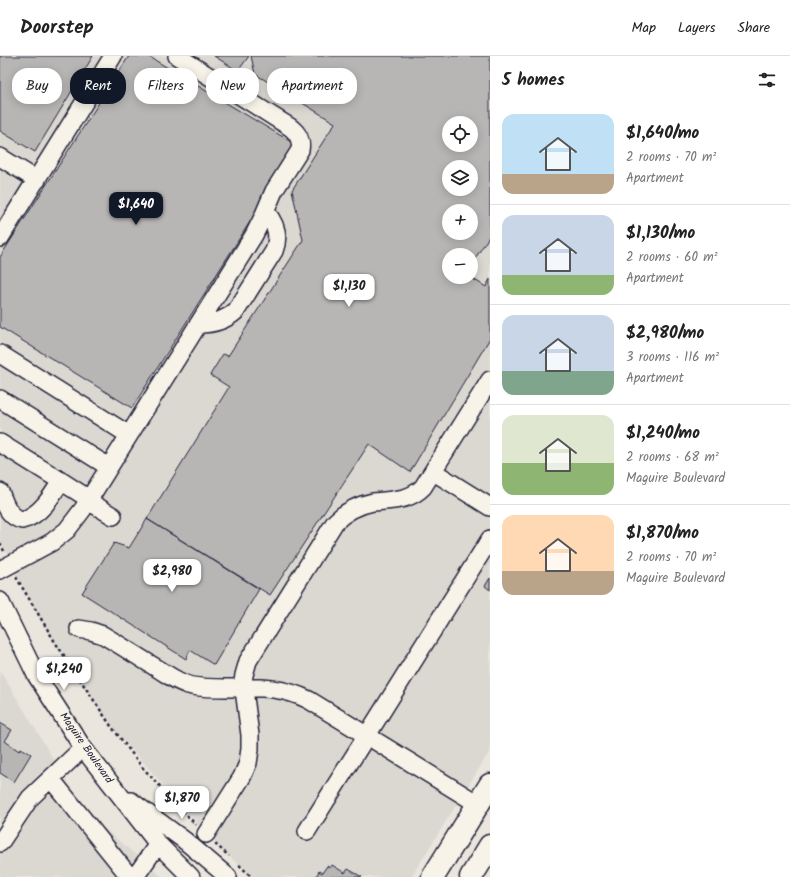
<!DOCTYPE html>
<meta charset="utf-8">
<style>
body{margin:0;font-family:Kalam,sans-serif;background:#f6f6f6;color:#222;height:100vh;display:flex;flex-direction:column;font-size:15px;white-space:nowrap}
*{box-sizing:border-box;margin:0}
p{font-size:13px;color:#767676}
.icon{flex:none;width:22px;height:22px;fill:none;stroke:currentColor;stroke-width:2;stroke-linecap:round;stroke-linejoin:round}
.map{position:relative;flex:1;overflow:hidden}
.drawer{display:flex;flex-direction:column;background:#fff;width:300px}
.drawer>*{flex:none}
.top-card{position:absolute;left:12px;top:12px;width:380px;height:36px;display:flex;gap:8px}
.tools{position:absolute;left:442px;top:60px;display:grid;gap:8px}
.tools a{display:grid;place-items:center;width:36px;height:36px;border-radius:50%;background:#fff;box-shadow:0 2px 10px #0003;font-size:20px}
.price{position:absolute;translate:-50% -34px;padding:0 9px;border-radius:8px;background:#fff;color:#222;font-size:13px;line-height:26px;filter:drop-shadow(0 1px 2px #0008)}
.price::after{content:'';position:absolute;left:50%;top:24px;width:12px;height:9px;margin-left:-6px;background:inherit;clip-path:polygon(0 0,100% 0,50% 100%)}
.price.selected{background:#111827;color:#fff}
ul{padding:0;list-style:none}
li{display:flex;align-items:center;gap:12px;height:100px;padding:0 12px}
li+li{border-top:1px solid #e0e0e0}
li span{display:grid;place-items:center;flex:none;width:112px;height:80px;border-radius:12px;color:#555}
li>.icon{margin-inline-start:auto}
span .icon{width:48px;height:48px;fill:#fffc;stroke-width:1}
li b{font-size:17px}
h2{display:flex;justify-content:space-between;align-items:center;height:48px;padding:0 12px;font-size:17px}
.tag{padding:0 14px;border-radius:16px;background:#fff;box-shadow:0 2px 10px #0003;font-size:14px;line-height:36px}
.tag.selected{background:#111827;color:#fff}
header{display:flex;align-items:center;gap:24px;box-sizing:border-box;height:56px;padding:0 20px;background:#fff;border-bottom:1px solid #e0e0e0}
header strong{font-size:19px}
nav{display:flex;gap:22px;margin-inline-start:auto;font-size:14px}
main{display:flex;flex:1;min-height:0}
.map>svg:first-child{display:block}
.built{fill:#dbd8d2;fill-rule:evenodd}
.building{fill:#b8b6b5;stroke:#22223b;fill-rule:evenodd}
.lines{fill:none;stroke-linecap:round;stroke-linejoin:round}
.minor-casing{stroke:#22223b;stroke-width:20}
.highway-casing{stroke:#22223b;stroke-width:25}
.path{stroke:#22223b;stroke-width:2.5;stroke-dasharray:3 3;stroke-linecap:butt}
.minor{stroke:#f7f3e8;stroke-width:17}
.highway{stroke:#f7f3e8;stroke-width:22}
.labels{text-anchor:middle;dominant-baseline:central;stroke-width:3;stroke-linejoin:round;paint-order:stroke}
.street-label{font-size:11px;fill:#22223b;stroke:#f7f3e8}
</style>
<header>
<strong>Doorstep</strong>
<nav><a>Map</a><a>Layers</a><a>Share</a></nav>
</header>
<main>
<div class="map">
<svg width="490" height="821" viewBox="0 0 490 821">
<rect width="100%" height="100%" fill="#eae6de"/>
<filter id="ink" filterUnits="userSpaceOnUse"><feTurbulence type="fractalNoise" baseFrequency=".025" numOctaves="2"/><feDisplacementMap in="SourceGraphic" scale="8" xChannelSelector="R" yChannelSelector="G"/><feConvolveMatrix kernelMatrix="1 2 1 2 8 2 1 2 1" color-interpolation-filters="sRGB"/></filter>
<g filter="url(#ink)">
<path class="built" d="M0 0H490V695L411 821H253L223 795 187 756 113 672 72 614 37 558 12 510 0 485ZM449 67H471V89H449ZM449 111H471V133H449ZM449 155H471V177H449ZM449 199H471V221H449Z
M0 614 85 756 162 821H0Z"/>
<path class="building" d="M0 0H93L35 96 0 75Z
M129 0H148L298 90 132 352 0 271V201Z
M214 0H249L238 15Z
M251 0H490V179L471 209V199H449V221H470L486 231 490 223V282L410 416 369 388 270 539 147 463 229 331 210 319 223 298 228 300 303 184 292 134 335 67 255 18ZM449 67H471V89H449ZM449 111H471V133H449ZM449 155H471V177H449Z
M147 463 259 533 214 609 190 594 186 603 82 537 114 487 129 492Z
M490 522V534L485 530Z
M0 667 12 674 5 685 19 695 21 692 31 698 14 726 0 717Z
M332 809 345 817 348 813 362 821H316L319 815 322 817 327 810 330 812Z"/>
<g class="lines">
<defs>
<path id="minor" d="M0 101 37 124
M0 182 113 0
M199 268C213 268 225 265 236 255L274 195C280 180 276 168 266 156
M0 298 129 379
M0 343 109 411
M0 387 61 425
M434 416 490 451
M0 436C5 447 8 461 22 464 40 460 52 440 61 425L89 443
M88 445 113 460
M0 514 52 486 67 474 83 453 254 179 262 163 274 135 300 94C302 85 298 77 290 71L177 0
M0 545 36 619 83 692 158 788 191 821
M79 573 91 575 103 579C120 589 137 600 155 611 167 618 178 627 192 630 235 637 267 623 309 644L478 748
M51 723 130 821
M131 745 184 784 228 821
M307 775 490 483
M206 778 242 721 248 707 250 693V679L243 626 244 619 248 605 335 466C346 455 358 449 373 446 391 444 410 445 423 431L490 324
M0 787 30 742 83 692
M135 821 158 788"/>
<path id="highway" d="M433 821 490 729
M471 821 490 790"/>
</defs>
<use href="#minor" class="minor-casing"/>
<use href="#highway" class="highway-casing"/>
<path class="path" d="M0 487 5 497
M16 521 55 586 111 670 143 712 196 769
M215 788 229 800
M239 809 252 821"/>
<use href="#minor" class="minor"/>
<use href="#highway" class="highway"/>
</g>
</g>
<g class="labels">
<g class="street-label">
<text transform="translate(86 692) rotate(55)">Maguire Boulevard</text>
</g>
</g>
</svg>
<div class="tools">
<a><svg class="icon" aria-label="locate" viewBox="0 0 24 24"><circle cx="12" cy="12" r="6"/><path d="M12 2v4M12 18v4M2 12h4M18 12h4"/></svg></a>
<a><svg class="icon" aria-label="layers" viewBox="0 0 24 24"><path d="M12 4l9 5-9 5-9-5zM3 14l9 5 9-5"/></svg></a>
<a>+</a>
<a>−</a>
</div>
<b class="price selected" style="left:136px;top:170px">$1,640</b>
<b class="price" style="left:349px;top:252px">$1,130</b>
<b class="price" style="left:172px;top:537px">$2,980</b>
<b class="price" style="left:64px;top:635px">$1,240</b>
<b class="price" style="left:182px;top:764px">$1,870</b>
<div class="top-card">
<a class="tag">Buy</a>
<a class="tag selected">Rent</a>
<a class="tag">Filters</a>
<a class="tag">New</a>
<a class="tag">Apartment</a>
</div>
</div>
<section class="drawer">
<h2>5 homes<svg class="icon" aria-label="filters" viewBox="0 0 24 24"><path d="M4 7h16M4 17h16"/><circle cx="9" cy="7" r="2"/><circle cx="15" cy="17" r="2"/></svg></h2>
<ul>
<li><span style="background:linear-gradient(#bfe0f5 75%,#b9a48a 0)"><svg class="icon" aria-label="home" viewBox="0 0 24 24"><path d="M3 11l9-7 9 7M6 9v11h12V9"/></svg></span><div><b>$1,640/mo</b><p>2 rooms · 70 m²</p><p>Apartment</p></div></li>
<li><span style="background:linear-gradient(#c9d6e8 75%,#8fb573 0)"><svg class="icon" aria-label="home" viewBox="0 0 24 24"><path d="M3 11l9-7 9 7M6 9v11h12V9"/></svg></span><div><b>$1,130/mo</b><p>2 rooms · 60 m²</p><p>Apartment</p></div></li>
<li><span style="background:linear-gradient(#c9d6e8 70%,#7fa58c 0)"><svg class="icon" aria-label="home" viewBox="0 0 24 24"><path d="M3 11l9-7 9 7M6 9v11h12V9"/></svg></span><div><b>$2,980/mo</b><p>3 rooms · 116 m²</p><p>Apartment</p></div></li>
<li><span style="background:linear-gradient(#dfe7d0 60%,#8fb573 0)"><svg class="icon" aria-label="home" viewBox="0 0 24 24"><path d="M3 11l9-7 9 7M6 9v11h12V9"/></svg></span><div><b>$1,240/mo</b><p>2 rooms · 68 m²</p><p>Maguire Boulevard</p></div></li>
<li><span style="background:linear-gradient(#ffd9b3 70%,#b9a48a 0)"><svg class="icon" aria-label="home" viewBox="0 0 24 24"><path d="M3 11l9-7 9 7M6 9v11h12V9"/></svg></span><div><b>$1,870/mo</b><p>2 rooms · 70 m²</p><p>Maguire Boulevard</p></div></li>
</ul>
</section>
</main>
